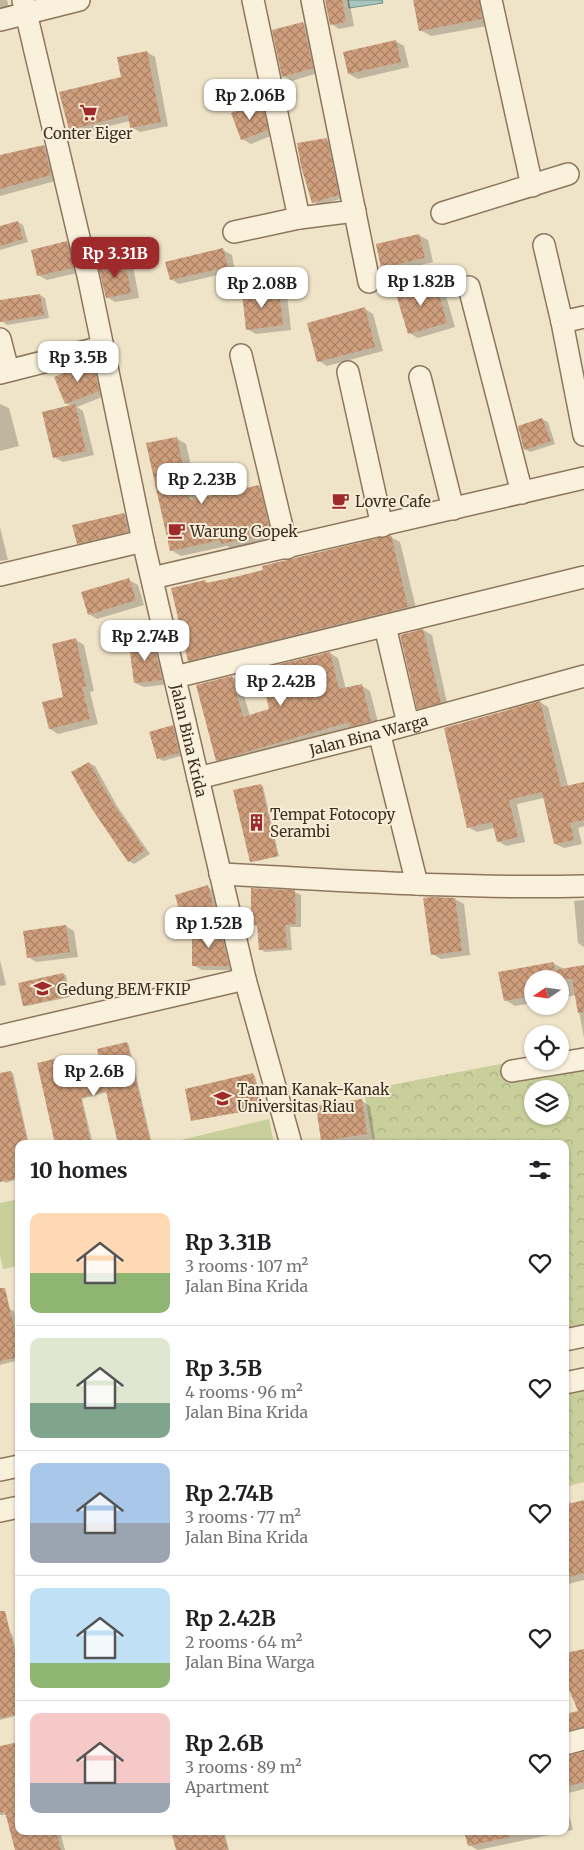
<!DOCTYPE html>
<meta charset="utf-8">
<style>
body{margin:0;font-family:Merriweather,serif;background:#f2f2f2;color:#202124;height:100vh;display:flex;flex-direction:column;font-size:19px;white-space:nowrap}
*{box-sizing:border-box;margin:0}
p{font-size:16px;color:#757577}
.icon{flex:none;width:28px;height:28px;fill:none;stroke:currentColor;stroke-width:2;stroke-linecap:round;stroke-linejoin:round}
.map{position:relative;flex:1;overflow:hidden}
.panel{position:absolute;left:15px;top:1140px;width:554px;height:695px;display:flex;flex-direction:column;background:#fff;border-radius:10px;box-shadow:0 1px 4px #0004}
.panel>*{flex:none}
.needle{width:32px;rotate:257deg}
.tools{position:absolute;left:524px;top:970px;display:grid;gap:10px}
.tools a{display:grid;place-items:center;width:45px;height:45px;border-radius:50%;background:#fff;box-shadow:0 1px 4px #0004;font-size:25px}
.price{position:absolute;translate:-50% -42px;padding:0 11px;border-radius:10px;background:#fff;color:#222;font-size:16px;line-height:32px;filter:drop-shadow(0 1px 2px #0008)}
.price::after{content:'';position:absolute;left:50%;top:30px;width:15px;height:11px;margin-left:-8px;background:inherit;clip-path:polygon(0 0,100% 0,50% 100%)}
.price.on{background:#9e2a2b;color:#fff}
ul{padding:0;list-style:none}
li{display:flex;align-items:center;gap:15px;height:125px;padding:0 15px}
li+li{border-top:1px solid #e0e0e0}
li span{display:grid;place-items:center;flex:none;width:140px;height:100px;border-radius:10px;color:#555}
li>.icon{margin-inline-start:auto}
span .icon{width:60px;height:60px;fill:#fffc;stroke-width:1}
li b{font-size:21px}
h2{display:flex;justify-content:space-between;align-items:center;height:60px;padding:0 15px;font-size:21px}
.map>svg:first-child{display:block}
.forest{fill:url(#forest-crowns);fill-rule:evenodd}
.pitch{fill:#c9cf9b}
.water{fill:#a9c4bc;stroke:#6f938a}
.shadow{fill:#0003}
.building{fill:url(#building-cross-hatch)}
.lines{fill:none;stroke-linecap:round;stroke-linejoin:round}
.minor-casing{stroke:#8d765c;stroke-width:24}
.minor{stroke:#faf1dc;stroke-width:21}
.labels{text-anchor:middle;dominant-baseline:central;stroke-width:4;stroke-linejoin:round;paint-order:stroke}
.poi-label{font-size:15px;fill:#3d2e20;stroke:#f7eed8;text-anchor:start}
.street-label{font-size:15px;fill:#3d2e20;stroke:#f7eed8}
</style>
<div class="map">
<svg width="584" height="1850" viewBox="0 0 584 1850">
<defs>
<pattern id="forest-crowns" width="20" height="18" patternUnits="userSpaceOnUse" patternTransform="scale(1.25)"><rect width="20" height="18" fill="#c9cf9b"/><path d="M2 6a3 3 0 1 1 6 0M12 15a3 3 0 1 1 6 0" fill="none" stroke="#aeb285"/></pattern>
<pattern id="building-cross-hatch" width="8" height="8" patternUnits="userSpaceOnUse" patternTransform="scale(1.25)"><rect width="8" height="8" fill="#cf9f7d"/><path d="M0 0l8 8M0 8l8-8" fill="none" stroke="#a98266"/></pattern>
</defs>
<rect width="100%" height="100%" fill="#f0e4c8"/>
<path class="forest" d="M584 1048V1327L565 1331V1144H373L364 1090ZM532 1089H560V1116H532Z
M584 1391V1482L565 1487V1395Z"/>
<path class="pitch" d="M269 1119 274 1144H164Z
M19 1199V1266L3 1269 0 1255V1203Z"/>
<path class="water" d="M348 0H382L383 3 349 8Z"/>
<path class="shadow" d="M0 0H7L10 11 0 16Z
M326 0H349L354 26 339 29 331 24Z
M415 0H492L493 25 431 36 420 30Z
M303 23 311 28 321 72 292 81 283 76Z
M395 41 404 46 409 67 358 79 349 74Z
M147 52 155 57 168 126 140 132 131 127 130 121 78 134 70 129Z
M261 102 270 107 276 134 251 144 242 139Z
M327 140 333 143 344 198 319 205 314 202Z
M44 146 53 151 59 180 0 196V158Z
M18 222 23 225 28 242 0 250V227Z
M419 235 428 240 433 262 391 272 383 267Z
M67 243 75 248 81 272 47 280 38 275Z
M223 250 232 255 235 271 179 284 171 279Z
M124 261 133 266 139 298 115 302 107 297Z
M434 281 443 286 455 327 418 338 409 333Z
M279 290 287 295 291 330 256 334 247 329Z
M40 295 45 298 49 318 7 325 2 321 0 301Z
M365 309 373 314 383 351 327 366 319 361Z
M93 364 102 368 107 395 77 407 83 411 94 455 63 462 54 457 71 406 66 403Z
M0 404 9 408 19 446 0 451Z
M542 419 548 422 555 444 530 452 525 449Z
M176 438 186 444 199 499 259 487 269 493 280 539 232 549 227 546 181 556 171 550Z
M124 514 133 519 136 536 86 548 78 543Z
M0 527 8 560 0 561Z
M391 537 400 542 417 612 198 665 189 660 205 581 209 584 235 578Z
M129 580 138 585 144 605 97 619 89 614Z
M423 630 432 635 448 707 427 713 418 708Z
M76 640 84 645 94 691 90 692 98 724 58 734 50 729 64 698Z
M153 642 162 647 170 684 144 687 135 683Z
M330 653 338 658 346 689 362 686 370 691 379 726 360 731 353 727 226 765 217 760 232 677 240 682 250 716 271 710Z
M540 702 548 707 568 786 584 783V826L578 828 582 844 564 848 555 844 544 798 517 804 525 842 506 846 498 841 494 828 477 832 468 827Z
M173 726 178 729 184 755 163 761 158 758Z
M89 763 95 766 117 806 150 854 134 864 129 861Z
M261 785 263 786 279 856 253 862 251 861Z
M207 887 213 890 220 914 189 923 183 920Z
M252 889 295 892 301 895V927H290L292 950 265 952 260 949 258 927 252 924Z
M455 899 464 904 470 955 441 959 432 954Z
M584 900V947L578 943 574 901Z
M66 926 74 931 78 957 36 962 28 957Z
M221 932 229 937 237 970H202L193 965Z
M0 960 6 985 0 986Z
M553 963 564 969 584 967V1038L576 995 560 998V979H532V1003L515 1006 505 1000 500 973Z
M63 974 66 975 70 997 27 1006 24 1005 19 984Z
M127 1043 129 1045 152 1144H120L108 1092 82 1099 93 1144H57L71 1056 73 1058 78 1079 104 1073Z
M11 1072 13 1073 29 1144H19V1179L5 1183 0 1171V1075Z
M253 1074 255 1076 263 1109 192 1120Z
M362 1101 370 1106 375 1139 339 1144H328L322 1140Z
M9 1309 14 1311 16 1321H19V1360L0 1365V1311Z
M565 1499 573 1504 584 1501V1580L568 1584 565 1582Z
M10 1633 12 1634 19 1663V1715L0 1720V1635Z
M584 1650V1734L565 1733V1716L580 1712 565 1676V1654Z
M0 1748 19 1831H60L65 1850H17L8 1815H0Z
M584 1753V1789L565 1794V1757Z
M565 1801 573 1830 478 1850 469 1845 465 1831H565Z
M173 1831H224L229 1850H177Z"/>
<path class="building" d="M325 0H342L346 22 330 25Z
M413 0H479L482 19 419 31Z
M303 22 313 68 282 77 272 30Z
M396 40 401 62 348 74 343 52Z
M147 51 161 122 130 128 128 115 69 130 59 92 121 77 117 57Z
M262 101 268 130 241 140 231 113Z
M327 138 339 195 312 203 301 166 297 143Z
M44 145 51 175 0 189V155Z
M18 221 23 239 0 246V226Z
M419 234 425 258 381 268 376 244Z
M67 241 73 268 37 276 31 250Z
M223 248 228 267 170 280 165 262Z
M125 260 131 293 106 298 98 265Z
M435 279 447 323 408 334 395 291Z
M279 289 283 325 246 330 242 293Z
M40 294 44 315 0 322V300Z
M365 307 375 347 317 362 307 323Z
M93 362 99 391 65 404 54 377Z
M75 404 86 451 53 458 42 412Z
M542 418 551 441 524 450 518 426Z
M177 437 190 500 259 485 271 534 221 544 220 540 170 551 146 443Z
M124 513 128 532 77 544 72 525Z
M391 535 408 607 188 661 171 588 205 580 206 583 235 577 263 570 262 566Z
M129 578 136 600 88 615 81 592Z
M423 629 441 703 417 709 400 635Z
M76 638 86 686 82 687 90 719 49 729 42 702 63 697 52 644Z
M153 641 162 680 134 683 129 644Z
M330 652 339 689 362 684 371 721 350 727 349 722 216 761 196 685 232 676 243 717 269 709 260 669Z
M540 701 561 787 584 782V820L570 823 574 840 554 844 542 792 509 800 518 837 497 842 492 822 467 828 444 728Z
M173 725 179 753 157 759 149 732Z
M89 762 111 801 145 850 128 862 92 809 71 772Z
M261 784 278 856 250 862 233 790Z
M208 885 215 912 182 921 175 895Z
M251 888 295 890 296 924 285 925 287 948 259 950 257 925H251Z
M433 897 455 898 462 951 431 955 423 898Z
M66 925 70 952 27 958 23 931Z
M192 931H221L229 966H192Z
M553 962 555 970 584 965V1012L578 1013 572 979H532V996L504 1001 498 972Z
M63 973 69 996 23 1006 18 983Z
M127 1042 151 1144H118L106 1091 81 1098 91 1144H55L37 1063 71 1055 76 1079 102 1072 97 1049Z
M11 1071 28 1144H19V1178L0 1182V1073Z
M253 1073 262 1108 191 1121 185 1089Z
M362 1099 367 1134 321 1141 316 1106Z
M0 1288H5L19 1349V1357L0 1361Z
M584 1500V1573L565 1578V1505Z
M0 1611H5L19 1669V1714L0 1718Z
M584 1649V1727L565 1731V1714L578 1711 565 1680V1653Z
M19 1742V1831H56L61 1850H15L5 1812 0 1813V1746Z
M584 1752V1782L565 1787V1756Z
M171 1831H223L228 1850H176Z
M464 1831H510V1837L468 1846Z"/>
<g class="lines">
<defs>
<g id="minor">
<path id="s1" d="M23 0 89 280 143 541 198 778 245 979 291 1144"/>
<path d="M253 0 299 218"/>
<path d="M312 0 369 282"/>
<path d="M491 0 532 186"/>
<path d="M0 20 79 0"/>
<path d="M442 213 568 174"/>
<path d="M234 232 299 218 355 211"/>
<path d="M544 245 562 322"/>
<path d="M469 287 522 493"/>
<path d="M584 317 562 322 584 435"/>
<path d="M0 339 8 370"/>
<path d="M241 355 287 548"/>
<path d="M348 372 382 526"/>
<path d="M0 373 102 347"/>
<path d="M420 377 453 509"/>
<path d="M0 575 143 541"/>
<path d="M152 578 584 478"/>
<path d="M385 626 408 724"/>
<path d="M175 677 584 577"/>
<path d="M379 732 417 884"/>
<path id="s2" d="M198 778 388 730 584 676"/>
<path d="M220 874C342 880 463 889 584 886"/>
<path d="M0 1036 245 979"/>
<path d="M512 1071 584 1059"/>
<path d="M565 1340 584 1336"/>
<path d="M565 1383 584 1379"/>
<path d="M0 1470 19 1466"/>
<path d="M0 1511 19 1507"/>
<path d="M565 1744 584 1739"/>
</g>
</defs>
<use href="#minor" class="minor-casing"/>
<use href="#minor" class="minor"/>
</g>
<defs>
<symbol id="supermarket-bare" viewBox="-9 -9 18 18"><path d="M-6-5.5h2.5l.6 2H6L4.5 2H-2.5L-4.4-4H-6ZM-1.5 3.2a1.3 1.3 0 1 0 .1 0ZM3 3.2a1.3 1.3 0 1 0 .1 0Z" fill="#9e2a2b" stroke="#f7eed8" stroke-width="2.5" paint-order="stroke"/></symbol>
<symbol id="cafe-bare" viewBox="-9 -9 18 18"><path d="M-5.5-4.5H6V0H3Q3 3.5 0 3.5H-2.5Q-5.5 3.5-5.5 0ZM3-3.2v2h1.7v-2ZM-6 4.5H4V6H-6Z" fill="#9e2a2b" stroke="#f7eed8" stroke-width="2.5" paint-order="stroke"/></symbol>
<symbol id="building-bare" viewBox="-9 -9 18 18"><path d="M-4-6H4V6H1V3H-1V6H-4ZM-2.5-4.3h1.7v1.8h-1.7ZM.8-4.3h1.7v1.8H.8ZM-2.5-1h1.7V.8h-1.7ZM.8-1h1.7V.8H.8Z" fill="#9e2a2b" stroke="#f7eed8" stroke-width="2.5" paint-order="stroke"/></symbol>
<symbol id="university-bare" viewBox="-9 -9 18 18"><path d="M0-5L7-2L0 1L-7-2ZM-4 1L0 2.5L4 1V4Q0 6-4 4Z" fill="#9e2a2b" stroke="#f7eed8" stroke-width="2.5" paint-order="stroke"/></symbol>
<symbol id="school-bare" viewBox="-9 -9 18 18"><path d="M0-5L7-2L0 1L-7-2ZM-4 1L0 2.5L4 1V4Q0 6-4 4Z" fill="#9e2a2b" stroke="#f7eed8" stroke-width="2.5" paint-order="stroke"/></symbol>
</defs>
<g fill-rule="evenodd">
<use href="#supermarket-bare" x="76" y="100" width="25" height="25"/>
<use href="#cafe-bare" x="328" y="488" width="25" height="25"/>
<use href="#cafe-bare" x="164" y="518" width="25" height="25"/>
<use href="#building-bare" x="244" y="810" width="25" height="25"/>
<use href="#university-bare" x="30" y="976" width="25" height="25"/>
<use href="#school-bare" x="210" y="1086" width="25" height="25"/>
</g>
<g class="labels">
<g class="poi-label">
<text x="88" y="133" text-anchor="middle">Conter Eiger</text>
<text x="355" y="501">Lovre Cafe</text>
<text x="190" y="531">Warung Gopek</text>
<text x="270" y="814">Tempat Fotocopy<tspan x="270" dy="17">Serambi</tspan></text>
<text x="57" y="989">Gedung BEM FKIP</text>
<text x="237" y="1089">Taman Kanak-Kanak<tspan x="237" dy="17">Universitas Riau</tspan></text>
</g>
<g class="street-label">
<text stroke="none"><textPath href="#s2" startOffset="176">Jalan Bina Warga</textPath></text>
<text stroke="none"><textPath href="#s1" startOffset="759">Jalan Bina Krida</textPath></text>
</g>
</g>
</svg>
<div class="tools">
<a><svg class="needle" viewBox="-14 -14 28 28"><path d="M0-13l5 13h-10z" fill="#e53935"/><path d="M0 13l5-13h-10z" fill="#757577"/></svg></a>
<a><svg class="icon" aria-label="locate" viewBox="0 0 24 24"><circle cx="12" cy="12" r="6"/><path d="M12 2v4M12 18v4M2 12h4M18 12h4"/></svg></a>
<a><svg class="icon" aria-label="layers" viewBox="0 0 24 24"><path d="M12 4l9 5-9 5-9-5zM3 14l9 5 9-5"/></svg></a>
</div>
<b class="price" style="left:250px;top:121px">Rp 2.06B</b>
<b class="price on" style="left:115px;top:279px">Rp 3.31B</b>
<b class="price" style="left:421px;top:307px">Rp 1.82B</b>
<b class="price" style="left:262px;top:309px">Rp 2.08B</b>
<b class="price" style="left:78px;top:383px">Rp 3.5B</b>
<b class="price" style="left:202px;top:505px">Rp 2.23B</b>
<b class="price" style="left:145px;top:662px">Rp 2.74B</b>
<b class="price" style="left:281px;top:707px">Rp 2.42B</b>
<b class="price" style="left:209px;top:949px">Rp 1.52B</b>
<b class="price" style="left:94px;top:1097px">Rp 2.6B</b>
<section class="panel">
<h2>10 homes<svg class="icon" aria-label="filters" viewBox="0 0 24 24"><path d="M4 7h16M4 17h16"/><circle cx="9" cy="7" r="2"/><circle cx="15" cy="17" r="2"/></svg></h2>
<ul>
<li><span style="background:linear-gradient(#ffd9b3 60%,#8fb573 0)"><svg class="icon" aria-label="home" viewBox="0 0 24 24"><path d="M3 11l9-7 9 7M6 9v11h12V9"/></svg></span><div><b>Rp 3.31B</b><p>3 rooms · 107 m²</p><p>Jalan Bina Krida</p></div><svg class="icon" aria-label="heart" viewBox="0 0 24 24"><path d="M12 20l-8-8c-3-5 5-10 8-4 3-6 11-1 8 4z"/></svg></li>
<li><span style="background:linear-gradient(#dfe7d0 65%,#7fa58c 0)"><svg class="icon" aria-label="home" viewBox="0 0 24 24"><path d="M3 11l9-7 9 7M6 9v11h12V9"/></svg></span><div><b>Rp 3.5B</b><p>4 rooms · 96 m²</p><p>Jalan Bina Krida</p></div><svg class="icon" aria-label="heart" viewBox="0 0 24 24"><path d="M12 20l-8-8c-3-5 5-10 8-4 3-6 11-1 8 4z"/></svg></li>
<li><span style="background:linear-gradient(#a9c7e8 60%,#9aa5b1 0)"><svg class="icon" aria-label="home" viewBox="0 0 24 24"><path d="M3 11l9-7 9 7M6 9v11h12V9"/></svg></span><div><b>Rp 2.74B</b><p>3 rooms · 77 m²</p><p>Jalan Bina Krida</p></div><svg class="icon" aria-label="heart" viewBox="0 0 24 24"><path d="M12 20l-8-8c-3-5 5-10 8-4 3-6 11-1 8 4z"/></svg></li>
<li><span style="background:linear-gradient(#bfe0f5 75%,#8fb573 0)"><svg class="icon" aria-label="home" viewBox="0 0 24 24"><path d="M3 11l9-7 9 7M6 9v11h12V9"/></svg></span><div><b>Rp 2.42B</b><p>2 rooms · 64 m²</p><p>Jalan Bina Warga</p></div><svg class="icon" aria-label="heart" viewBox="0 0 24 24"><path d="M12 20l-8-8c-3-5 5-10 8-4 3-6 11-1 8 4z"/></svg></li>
<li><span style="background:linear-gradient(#f6c9c9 70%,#9aa5b1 0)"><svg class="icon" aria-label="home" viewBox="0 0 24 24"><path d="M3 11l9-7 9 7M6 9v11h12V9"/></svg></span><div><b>Rp 2.6B</b><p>3 rooms · 89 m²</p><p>Apartment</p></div><svg class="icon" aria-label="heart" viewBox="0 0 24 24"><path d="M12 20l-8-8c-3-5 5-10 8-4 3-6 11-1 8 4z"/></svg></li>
</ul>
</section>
</div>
